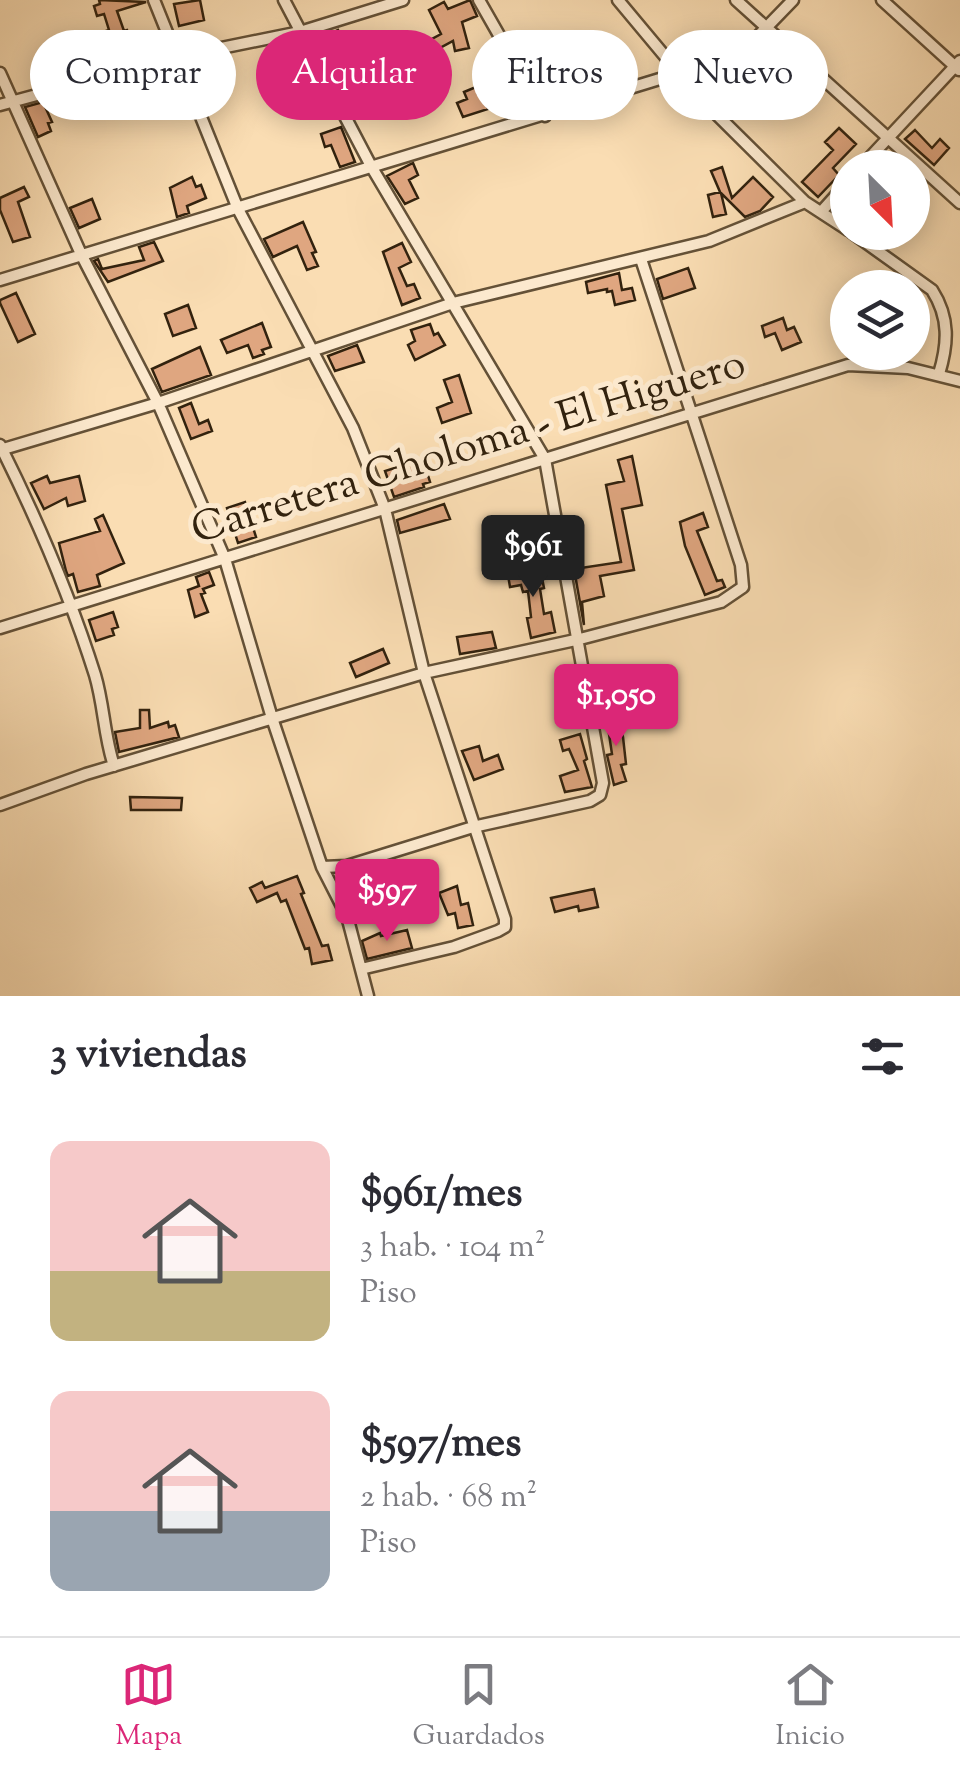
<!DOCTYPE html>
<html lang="es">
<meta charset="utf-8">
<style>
body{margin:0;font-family:"Sorts Mill Goudy",serif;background:#f7f7f7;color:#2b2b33;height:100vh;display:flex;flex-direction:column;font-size:38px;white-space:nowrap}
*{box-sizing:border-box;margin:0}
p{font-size:32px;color:#7c7c81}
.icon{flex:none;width:55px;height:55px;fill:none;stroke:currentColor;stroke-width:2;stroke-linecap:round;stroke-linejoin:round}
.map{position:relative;height:996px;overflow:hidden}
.side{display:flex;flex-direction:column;background:#fff;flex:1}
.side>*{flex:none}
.top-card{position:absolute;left:30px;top:30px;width:900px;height:90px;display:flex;gap:20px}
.needle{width:65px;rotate:156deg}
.fabs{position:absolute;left:830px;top:150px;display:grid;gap:20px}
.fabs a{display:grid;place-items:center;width:100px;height:100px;border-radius:50%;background:#fff;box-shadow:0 5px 25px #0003;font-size:50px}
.price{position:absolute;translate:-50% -85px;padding:0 22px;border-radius:10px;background:#db2777;color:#fff;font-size:32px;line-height:65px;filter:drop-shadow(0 2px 5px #0008)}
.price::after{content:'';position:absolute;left:50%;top:60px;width:30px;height:22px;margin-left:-15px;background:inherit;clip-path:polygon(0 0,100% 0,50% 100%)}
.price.current{background:#222;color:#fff}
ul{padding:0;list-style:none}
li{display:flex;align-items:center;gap:30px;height:250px;padding:0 50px}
li span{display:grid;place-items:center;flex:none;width:280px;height:200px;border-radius:20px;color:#555}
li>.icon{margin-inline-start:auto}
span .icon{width:120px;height:120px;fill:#fffc;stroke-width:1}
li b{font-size:42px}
h2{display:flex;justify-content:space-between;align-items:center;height:120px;padding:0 50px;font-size:42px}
.pill{padding:0 35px;border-radius:45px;background:#fff;box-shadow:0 5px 25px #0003;font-size:35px;line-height:90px}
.pill.current{background:#db2777;color:#fff}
.dock{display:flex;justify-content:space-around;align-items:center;height:140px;border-top:2px solid #e1e1e2;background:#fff;font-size:28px;color:#7c7c81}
.dock a{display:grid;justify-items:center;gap:5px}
.dock .current{color:#db2777}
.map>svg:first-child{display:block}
.building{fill:#dfa680;stroke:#32220e;stroke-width:2.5}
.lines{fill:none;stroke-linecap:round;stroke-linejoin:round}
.minor-casing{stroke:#645137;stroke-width:15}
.minor{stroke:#fce9ce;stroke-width:10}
.labels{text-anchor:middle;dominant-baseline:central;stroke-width:10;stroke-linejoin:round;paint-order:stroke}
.street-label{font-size:42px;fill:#32220e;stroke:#fce9ce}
</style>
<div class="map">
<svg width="960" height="996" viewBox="0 0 960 996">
<rect width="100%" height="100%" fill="#faddb3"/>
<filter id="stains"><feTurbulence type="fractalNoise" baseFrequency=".002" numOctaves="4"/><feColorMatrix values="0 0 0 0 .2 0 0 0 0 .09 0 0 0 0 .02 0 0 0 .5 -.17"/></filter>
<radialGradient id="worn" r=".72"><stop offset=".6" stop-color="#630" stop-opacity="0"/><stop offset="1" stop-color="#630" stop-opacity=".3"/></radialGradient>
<path class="building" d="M99 0 146 2 117 11 124 31 127 30 131 40 115 47 117 64 102 66V63L74 70 72 54 88 52 87 46 98 44 94 35 109 30 104 14 97 16 94 6 100 4Z
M200 0 204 20 179 26 174 4Z
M470 0 477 16 462 22 469 48 455 51 453 41 436 50 430 40 441 34 429 10 444 2 448 9Z
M338 30 348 50 354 47 358 56 342 64 348 76 339 80 325 60 329 58 320 39Z
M296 42 308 64 304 65 314 87 306 90 297 69 284 74 274 54Z
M161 70 165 87 128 96 124 80Z
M738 78 751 92 729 112 716 98Z
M476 87 478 94 483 92 488 109 463 117 457 103 467 99 464 92Z
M43 102 52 122 48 123 51 131 38 137 25 107Z
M341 127 355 162 340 167 331 145 325 147 321 134Z
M839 128 856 144 833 168 839 175 818 197 802 182 833 150 825 142Z
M915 130 932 148 940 139 949 148 934 165 905 139Z
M413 163 418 175 409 180 418 198 405 204 387 176Z
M722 167 732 198 753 177 773 197 760 211 745 217 721 193 726 214 713 217 708 195 720 192 711 171Z
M192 177 196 187 201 185 206 198 187 206 189 213 177 217 170 188Z
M24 187 29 197 18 202 30 237 13 242 0 210V198Z
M92 199 100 219 79 228 70 208Z
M303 222 316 252 312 253 318 266 307 270 297 246 273 257 264 239Z
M154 242 163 261 108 282 94 261 98 259 102 269 144 260 139 247Z
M402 243 411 262 399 268 407 286 414 284 420 298 402 305 383 252Z
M688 268 695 288 663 299 657 279Z
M619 273 622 290 632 288 635 300 615 305 612 291 607 292V289L588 293 586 282Z
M16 293 35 334 18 342 0 303V300Z
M188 305 196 328 173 336 165 314Z
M783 318 787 330 794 327 801 342 782 350 775 333 765 337 762 326Z
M262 323 271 347 262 350 264 354 253 358 248 345 227 353 221 340Z
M430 324 434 335 438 333 445 345 415 360 408 345 415 341 411 330Z
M357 345 364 362 335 371 328 356Z
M200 347 211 375 162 392 152 369Z
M459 375 471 413 442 423 437 408 452 402 444 380Z
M191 403 199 424 208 420 212 431 191 439 179 408Z
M632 456 642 505 622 509 634 570 600 576 604 596 582 602 584 625 574 569 621 562 606 485 624 481 618 460Z
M423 459 430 482 423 484 424 487 394 497 385 471Z
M47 476 50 483 79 476 85 501 68 506 66 498 44 509 31 483Z
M245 502 256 537 238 543 227 508Z
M444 504 450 519 400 533 397 520Z
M703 513 708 527 697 531 717 581 722 580 725 587 705 595 685 546 680 522Z
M103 515 124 563 97 575 100 586 78 592 73 574 68 576 66 571 59 543 100 531 95 519Z
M531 564 534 579 542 578 544 588 540 589 544 614 551 612 555 632 531 638 527 618 531 617 528 591 523 592 521 585 510 587 507 569Z
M209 572 214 585 203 589 205 593 201 594 208 612 195 617 188 590 199 586 196 577Z
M113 612 118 627 112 629 114 635 96 641 89 620Z
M492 632 496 648 460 654 457 637Z
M383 649 389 663 356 677 350 663Z
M140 710H149L150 728 168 722 169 727 175 725 179 737 119 752 115 732 140 728Z
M616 712 623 737 626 764 621 765 626 781 614 785 607 755 612 754 606 714Z
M580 734 587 759 584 761 592 787 565 792 560 776 578 770 569 749 563 751 560 740Z
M479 746 483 761 498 755 503 769 474 780 462 751Z
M130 797 182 798 181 810H131Z
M297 876 304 893 301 894 322 946 328 945 332 960 312 964 309 948 305 949 286 900 281 902 277 893 257 902 250 888 262 882 265 888Z
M457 886 461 905 468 903 473 925 458 928 455 913 448 915 439 893Z
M594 889 598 907 579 911 578 906 555 912 551 898Z
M407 930 412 948 367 959 362 941 380 933 381 936Z"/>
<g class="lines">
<defs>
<path id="minor" d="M154 0 238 209 353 428 385 509 424 673 505 919V927L498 931 454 947 361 969
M284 0 371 166 545 459 603 783 600 795 590 801 473 827 347 866 322 867
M479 0 545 116
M618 0 699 97 805 202 848 230
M736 0 960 203
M882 0 959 70
M0 73 81 254 158 403 225 559 272 718 322 867 347 916 368 996
M699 97 793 0
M0 105 177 57 300 32 403 0
M860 168 960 61
M821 212 848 182
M851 232 932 290C950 318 948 344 939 374
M0 280 676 74
M0 445C37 519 70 596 95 675 104 705 104 736 114 766
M0 450 158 403 453 303 709 241 805 202
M0 628 848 365 908 368 960 381
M0 805 86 774 424 673 580 639 721 602 743 587 741 565 641 259"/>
</defs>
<use href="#minor" class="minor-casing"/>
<use href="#minor" class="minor"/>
</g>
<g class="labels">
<g class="street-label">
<text transform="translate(469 449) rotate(-17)">Carretera Choloma - El Higuero</text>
</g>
</g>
<rect width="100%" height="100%" filter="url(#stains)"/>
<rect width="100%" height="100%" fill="url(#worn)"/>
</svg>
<div class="fabs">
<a><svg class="needle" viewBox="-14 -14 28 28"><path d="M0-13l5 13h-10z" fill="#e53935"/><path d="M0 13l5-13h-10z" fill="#7c7c81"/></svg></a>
<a><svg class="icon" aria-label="layers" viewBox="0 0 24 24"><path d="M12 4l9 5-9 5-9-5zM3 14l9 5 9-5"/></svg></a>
</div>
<b class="price current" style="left:533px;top:600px">$961</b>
<b class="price" style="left:616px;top:749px">$1,050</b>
<b class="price" style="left:387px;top:944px">$597</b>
<div class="top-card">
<a class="pill">Comprar</a>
<a class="pill current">Alquilar</a>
<a class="pill">Filtros</a>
<a class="pill">Nuevo</a>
</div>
</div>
<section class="side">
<h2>3 viviendas<svg class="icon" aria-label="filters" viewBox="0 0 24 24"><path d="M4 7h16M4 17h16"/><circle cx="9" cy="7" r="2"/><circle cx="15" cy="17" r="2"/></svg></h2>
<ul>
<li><span style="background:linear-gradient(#f6c9c9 65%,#c2b280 0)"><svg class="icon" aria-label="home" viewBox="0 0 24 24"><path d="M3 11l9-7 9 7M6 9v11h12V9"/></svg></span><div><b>$961/mes</b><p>3 hab. · 104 m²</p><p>Piso</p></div></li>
<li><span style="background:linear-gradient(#f6c9c9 60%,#9aa5b1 0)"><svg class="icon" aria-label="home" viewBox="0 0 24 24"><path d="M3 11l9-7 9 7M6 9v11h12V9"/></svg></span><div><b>$597/mes</b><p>2 hab. · 68 m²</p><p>Piso</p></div></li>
</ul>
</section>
<nav class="dock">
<a class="current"><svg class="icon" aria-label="map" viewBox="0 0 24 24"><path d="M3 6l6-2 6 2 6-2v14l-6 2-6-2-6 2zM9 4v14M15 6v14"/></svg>Mapa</a>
<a><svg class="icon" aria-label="saved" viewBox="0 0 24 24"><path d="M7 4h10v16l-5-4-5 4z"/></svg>Guardados</a>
<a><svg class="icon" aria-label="home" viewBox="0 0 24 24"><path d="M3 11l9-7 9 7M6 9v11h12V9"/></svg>Inicio</a>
</nav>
